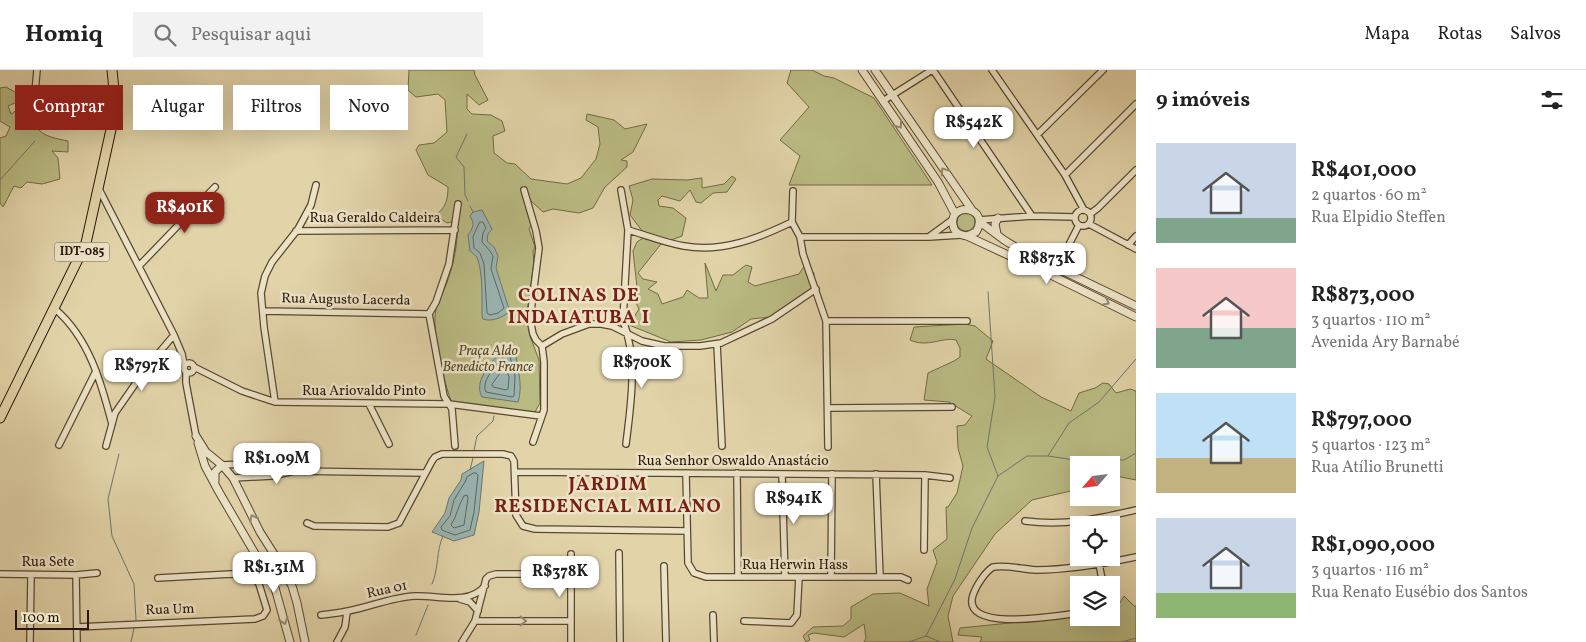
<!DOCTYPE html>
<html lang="pt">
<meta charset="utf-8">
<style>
body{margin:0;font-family:Vollkorn,serif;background:#f2f2f2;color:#222;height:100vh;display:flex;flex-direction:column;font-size:19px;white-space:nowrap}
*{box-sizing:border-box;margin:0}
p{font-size:16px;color:#767676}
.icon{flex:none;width:28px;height:28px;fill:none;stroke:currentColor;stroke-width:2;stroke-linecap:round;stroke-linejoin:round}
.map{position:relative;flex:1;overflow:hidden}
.details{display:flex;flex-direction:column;background:#fff;width:450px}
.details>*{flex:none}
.hud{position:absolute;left:15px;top:15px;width:475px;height:45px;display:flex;gap:10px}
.needle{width:32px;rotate:242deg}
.buttons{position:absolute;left:1070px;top:386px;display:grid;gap:10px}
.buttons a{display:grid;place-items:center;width:50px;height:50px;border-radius:0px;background:#fff;box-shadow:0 5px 20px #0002;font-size:25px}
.scale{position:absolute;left:15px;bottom:12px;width:74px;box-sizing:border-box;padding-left:5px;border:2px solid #2a1805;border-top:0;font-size:14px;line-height:18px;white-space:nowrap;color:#2a1805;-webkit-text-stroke:4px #ece3c7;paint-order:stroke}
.price{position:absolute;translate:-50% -42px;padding:0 11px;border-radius:10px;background:#fff;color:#222;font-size:16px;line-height:32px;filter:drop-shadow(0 1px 2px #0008)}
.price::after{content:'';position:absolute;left:50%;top:30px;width:15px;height:11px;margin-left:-8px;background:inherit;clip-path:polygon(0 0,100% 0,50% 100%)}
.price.current{background:#8f2418;color:#fff}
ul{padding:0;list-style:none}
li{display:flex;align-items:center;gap:15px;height:125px;padding:0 20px}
li span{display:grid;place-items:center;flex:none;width:140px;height:100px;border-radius:0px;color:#555}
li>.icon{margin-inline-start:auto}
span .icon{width:60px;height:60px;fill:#fffc;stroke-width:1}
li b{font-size:21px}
h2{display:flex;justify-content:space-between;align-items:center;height:60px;padding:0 20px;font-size:21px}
.chip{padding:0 18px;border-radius:0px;background:#fff;box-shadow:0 5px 20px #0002;font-size:18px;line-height:45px}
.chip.current{background:#8f2418;color:#fff}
header{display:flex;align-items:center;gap:30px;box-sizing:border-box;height:70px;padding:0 25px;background:#fff;border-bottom:1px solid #e0e0e0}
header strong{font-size:24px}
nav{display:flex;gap:28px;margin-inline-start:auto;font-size:18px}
.search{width:350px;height:45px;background:#f2f2f2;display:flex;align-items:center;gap:12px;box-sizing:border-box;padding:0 18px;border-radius:0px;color:#767676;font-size:19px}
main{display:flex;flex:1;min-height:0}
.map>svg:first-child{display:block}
.green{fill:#babb83;stroke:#726a44}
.water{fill:#99b5b3;stroke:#6d766d}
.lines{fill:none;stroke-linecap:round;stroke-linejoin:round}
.shore{stroke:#62665c;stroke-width:1}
.stream{stroke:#6d766d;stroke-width:1}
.minor-casing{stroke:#58472e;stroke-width:8}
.tertiary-casing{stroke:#58472e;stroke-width:9}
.primary-casing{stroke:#2a1805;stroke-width:11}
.minor{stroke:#ece3c7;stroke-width:5.5}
.tertiary{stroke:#ece3c7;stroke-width:7}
.primary{stroke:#e2d4a9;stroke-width:9}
.oneway{stroke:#958870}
.labels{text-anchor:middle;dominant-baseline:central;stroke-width:5;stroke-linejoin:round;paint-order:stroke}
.shield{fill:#ece3c7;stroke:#64553f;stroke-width:1}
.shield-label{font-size:12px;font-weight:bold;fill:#2a1805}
.street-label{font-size:14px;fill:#2a1805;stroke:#ece3c7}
.park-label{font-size:14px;font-style:italic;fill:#55492b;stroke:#ece3c7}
.district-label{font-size:19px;font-weight:bold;letter-spacing:1px;fill:#7a1f14;stroke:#ece3c7}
</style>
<header>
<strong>Homiq</strong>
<div class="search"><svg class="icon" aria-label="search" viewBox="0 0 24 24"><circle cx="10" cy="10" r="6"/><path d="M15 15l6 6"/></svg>Pesquisar aqui</div>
<nav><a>Mapa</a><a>Rotas</a><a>Salvos</a></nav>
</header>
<main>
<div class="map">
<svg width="1136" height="572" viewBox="0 0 1136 572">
<rect width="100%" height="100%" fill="#e2d4a9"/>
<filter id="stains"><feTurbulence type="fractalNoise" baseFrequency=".004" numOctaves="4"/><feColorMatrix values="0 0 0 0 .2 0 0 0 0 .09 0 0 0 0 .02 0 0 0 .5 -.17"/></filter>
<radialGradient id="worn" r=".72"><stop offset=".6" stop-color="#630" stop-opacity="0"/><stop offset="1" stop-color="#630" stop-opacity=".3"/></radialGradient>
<path class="green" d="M409 0H474L475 5 488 30 479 35 467 24V39L472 44 491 45 502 51 505 61 493 66 494 83 507 93 515 94 531 109 567 114 581 108 596 89 600 74 598 57 586 50 587 44 614 50 625 59 647 54 633 82 621 90 627 91V97L605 117 593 138 579 143 553 139 543 142 531 131H524L534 149 529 159 535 177 533 181 534 193 527 243 530 266 539 290 540 333 535 342 452 333C444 314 431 259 436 240 437 231 443 223 446 215 453 196 459 172 457 151L447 153 435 145C446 139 448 128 448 117L428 105 416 80 419 75 434 73 447 62 445 30 438 24 416 27 408 20Z
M791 0H812L824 6 834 8 874 28 932 115H789L800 86 780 70 809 37 787 13Z
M6 17 26 28 8 36 11 44 21 37 28 38C36 64 43 66 68 71V82L52 81 58 88 60 109 42 114 27 112 21 118 14 116 3 137 0 133V68L6 66 10 57 0 51V18Z
M732 106 736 109 727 122 713 123 701 133 696 132 690 120 680 131 662 126 658 130 659 136 673 138 686 148 682 166 661 174 638 203 643 209 657 212 648 219 658 224 662 234 683 227 687 220 699 228H708L705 193 716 221 723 205H733L746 195 752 197 748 212 755 216 799 204 805 195 814 203 813 217 770 247 751 249 732 262 701 270 671 272 629 255 639 239 632 225 637 217 633 181 637 172 646 166 630 145 633 130 629 116 652 109 687 110 702 108V118L724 114Z
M957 152a9 9 0 1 1 18 0a9 9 0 1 1-18 0Z
M965 254 975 256 993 271 986 289 1041 327 1071 341 1079 323 1095 318 1103 313 1109 314 1116 323 1130 319 1136 321V410L1111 405V395H1079V419L1032 430 995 464 953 526 948 546 953 572H864L866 568 864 554 844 567 814 563 808 565 810 570 806 572 803 566 813 557 843 556 851 549V537L873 524 900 523 929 536 927 519 937 492 933 480 947 469 946 437H948L957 423 963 396 958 378 957 356 965 355 972 346 949 332 924 330 928 303 954 291 960 287V278L956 270C941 267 928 278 910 270L914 257Z
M1124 526 1134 536H1136V572H980L982 567 958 565 960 558 1079 546V548H1111V538L1118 536Z"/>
<path class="water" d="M482 140 492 159 488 164 487 171 494 177 498 186 496 198 509 239 508 243C500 248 492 252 483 249L482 246C482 233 483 196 476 186 476 186 470 181 470 181L468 165C473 158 475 154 470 146L473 142Z
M507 275H512L515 277C516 296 524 314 518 332L482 327C472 309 496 288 507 275Z
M484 391 479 442 474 465 454 471 432 462 445 443 449 428 461 410 462 404Z"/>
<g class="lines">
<path class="shore" d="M480 152H483L486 158 483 163 482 172 490 181 493 186 491 199 504 238 498 243 490 245 487 243 484 194 480 183 474 178 473 167Z
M509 283 515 306 514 326 512 327 486 322C480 310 499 293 506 284Z
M504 298 506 299 509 307 508 319 506 320 493 317 492 315Z
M474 403H476L478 405 474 442 470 460 455 465 442 460 441 457 450 446 454 430 465 412 467 407Z
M464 426 467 425 468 428 464 455 454 458 451 455C457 446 458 435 464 426Z"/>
<path class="stream" d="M467 64 456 87 464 97 465 125 468 131
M0 110 35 71
M470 136 473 142
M988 222 995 327 987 377 998 406
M474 380 477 366 493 351 494 346
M119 384 108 429 112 466 134 514 136 550
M1048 386 1069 353 1099 332 1136 289
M470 400 473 388
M432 514C439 498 436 481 443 466
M416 565 428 535
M926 566 955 509 972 458 998 406 1027 386H1048L1075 390H1124L1136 383
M131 572 134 558
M909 572 926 566 940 572
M1122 572 1136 568"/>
<defs>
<path id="minor" d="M933 0 1032 146
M992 0 1065 105 1084 140
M35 22 37 0
M883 31 932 0
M1038 64 1103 0
M1065 105 1136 34
M99 119 174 265 182 284 184 295
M524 120 536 161 539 178 530 249 533 264 536 270 542 276 544 292V340L533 372
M621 120 628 160 623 250C638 290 631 333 626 374
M793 121 792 152 800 167 803 184 826 251 828 377
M1075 148a8 8 0 1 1 16 0a8 8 0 1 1-16 0Z
M1090 144 1098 138 1136 100
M979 150 1032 146 1075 147
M1089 154 1136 179
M628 160C646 165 665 173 684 176 722 183 759 168 792 152
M296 161 455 160
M930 166 952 150
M800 167H929L961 165
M1128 175 1136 166
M139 196 215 117
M1053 206 1079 155
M55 239C89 268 101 312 112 354
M263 241 429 244
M826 251H967
M717 274 722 376
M542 276 562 264 589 254H601L612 256 642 271 664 276H700L721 273 772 249 816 219
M184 298a5 5 0 1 1 10 0a5 5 0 1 1-10 0Z
M194 297 242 321 275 332 449 334 541 346
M186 302V313L196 366
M275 332 264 257 261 223 265 206 272 192 298 159 311 135 316 115
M369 334 389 374
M828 338 952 337
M59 375 96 301
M106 376 115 343 147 297 174 265
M455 376 452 339 444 326 429 244 436 232 449 194 458 134
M222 395 270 393 292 401
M516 402 925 405 950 408
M686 403 688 493 694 503 706 507H901L908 510
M737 403 738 507
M782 404 785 507
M876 404 880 507
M233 408 272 406 294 401 424 403
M1025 451C1065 456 1097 449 1136 440
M307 453 314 456 388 457 399 453 432 391 435 387 442 384H503L511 386 514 391 516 445 523 456 535 459 687 461
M924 480 925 405
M619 483 620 572
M571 484V572
M1098 488 1103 515
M664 496 666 572
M0 504 76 505 97 503
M76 505 77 572
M831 507 832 404
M460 529 470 532 478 541
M1079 543C1062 545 960 564 973 525 976 516 985 502 993 497 1007 495 1021 499 1036 500 1070 500 1103 494 1136 487
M321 545C330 544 339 543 348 541 370 537 392 527 415 526 438 525 468 536 485 516
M713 545 714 572
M475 551H571
M744 551 791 553 797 545 799 507
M77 557 255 549 263 546 267 540 259 514 252 505 231 504 158 508
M30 572 31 505
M337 572 345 557 347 542
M462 572 475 551 486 509 489 506 496 504H570"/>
<path id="tertiary" d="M862 0 938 112 955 144
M875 0 972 140
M980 152 1004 170 1022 181 1136 236
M997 164 995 154 998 148
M967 166 976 162C991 136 949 131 953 155 954 163 960 165 967 166L1053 206 1136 247
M196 366 206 382 222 395 233 408 260 462 284 500 292 516 297 533 305 572
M198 373 205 396 219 422 275 518 290 572
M215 411V402L222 395
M261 495 275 485"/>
<path id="primary" d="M0 348 86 173 112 55 114 20 112 0"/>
</defs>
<use href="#minor" class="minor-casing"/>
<use href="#tertiary" class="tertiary-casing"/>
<use href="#primary" class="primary-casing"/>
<use href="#minor" class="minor"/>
<use href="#tertiary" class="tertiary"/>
<use href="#primary" class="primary"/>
</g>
<defs><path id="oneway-chevron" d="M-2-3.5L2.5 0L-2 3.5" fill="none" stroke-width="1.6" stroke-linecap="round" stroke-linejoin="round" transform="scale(1.25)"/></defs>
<g class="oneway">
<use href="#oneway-chevron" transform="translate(899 55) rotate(56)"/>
<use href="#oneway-chevron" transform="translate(944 101) rotate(-124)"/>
<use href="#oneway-chevron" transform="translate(1106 232) rotate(27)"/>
<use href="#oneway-chevron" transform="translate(253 448) rotate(-117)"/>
<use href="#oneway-chevron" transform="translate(284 551) rotate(75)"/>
<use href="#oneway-chevron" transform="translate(523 551)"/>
</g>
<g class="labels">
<rect class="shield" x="54.5" y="172.5" width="55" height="19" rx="4"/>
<g class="shield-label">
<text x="82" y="182">IDT-085</text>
</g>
<g class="street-label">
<text x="375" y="148">Rua Geraldo Caldeira</text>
<text transform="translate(346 230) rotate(1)">Rua Augusto Lacerda</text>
<text x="364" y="321">Rua Ariovaldo Pinto</text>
<text x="733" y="391">Rua Senhor Oswaldo Anastácio</text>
<text x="48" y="492">Rua Sete</text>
<text x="795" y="495">Rua Herwin Hass</text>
<text transform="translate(387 520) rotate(-12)">Rua 01</text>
<text transform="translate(170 540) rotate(-2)">Rua Um</text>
</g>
<g class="park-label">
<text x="488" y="281">Praça Aldo<tspan x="488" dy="16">Benedicto France</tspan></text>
</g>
<g class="district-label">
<text x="579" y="226">COLINAS DE<tspan x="579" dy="22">INDAIATUBA I</tspan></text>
<text x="608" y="415">JARDIM<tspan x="608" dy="22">RESIDENCIAL MILANO</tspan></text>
</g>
</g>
<rect width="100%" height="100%" filter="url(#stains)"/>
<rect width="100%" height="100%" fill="url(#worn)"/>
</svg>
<div class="buttons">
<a><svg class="needle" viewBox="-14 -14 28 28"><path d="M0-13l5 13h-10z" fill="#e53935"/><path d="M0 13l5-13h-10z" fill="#767676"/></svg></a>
<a><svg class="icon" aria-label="locate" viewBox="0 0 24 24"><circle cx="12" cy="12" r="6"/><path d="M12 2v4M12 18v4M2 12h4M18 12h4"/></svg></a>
<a><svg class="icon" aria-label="layers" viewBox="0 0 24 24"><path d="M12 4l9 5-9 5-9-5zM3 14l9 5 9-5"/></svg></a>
</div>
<div class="scale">100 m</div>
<b class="price" style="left:974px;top:79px">R$542K</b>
<b class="price current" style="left:185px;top:164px">R$401K</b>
<b class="price" style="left:1047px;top:215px">R$873K</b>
<b class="price" style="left:642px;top:319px">R$700K</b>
<b class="price" style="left:142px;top:322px">R$797K</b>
<b class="price" style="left:277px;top:415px">R$1.09M</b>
<b class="price" style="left:794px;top:455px">R$941K</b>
<b class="price" style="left:274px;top:524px">R$1.31M</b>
<b class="price" style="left:560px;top:528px">R$378K</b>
<div class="hud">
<a class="chip current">Comprar</a>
<a class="chip">Alugar</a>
<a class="chip">Filtros</a>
<a class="chip">Novo</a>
</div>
</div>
<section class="details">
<h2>9 imóveis<svg class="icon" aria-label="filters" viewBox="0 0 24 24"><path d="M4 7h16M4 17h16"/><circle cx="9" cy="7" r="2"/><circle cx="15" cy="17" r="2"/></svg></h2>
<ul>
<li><span style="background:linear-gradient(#c9d6e8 75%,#7fa58c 0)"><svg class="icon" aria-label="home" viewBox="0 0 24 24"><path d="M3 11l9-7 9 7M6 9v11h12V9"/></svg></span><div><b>R$401,000</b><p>2 quartos · 60 m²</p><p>Rua Elpidio Steffen</p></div></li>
<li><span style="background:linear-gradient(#f6c9c9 60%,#7fa58c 0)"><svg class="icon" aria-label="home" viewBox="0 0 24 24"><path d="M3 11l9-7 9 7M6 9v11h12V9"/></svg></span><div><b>R$873,000</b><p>3 quartos · 110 m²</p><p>Avenida Ary Barnabé</p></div></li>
<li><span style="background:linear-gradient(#bfe0f5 65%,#c2b280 0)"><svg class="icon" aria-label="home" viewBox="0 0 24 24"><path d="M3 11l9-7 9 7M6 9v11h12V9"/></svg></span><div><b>R$797,000</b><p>5 quartos · 123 m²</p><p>Rua Atílio Brunetti</p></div></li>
<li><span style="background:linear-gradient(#c9d6e8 75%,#8fb573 0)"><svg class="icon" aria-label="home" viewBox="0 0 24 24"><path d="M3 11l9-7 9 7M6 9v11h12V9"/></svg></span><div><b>R$1,090,000</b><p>3 quartos · 116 m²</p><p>Rua Renato Eusébio dos Santos</p></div></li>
</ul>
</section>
</main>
